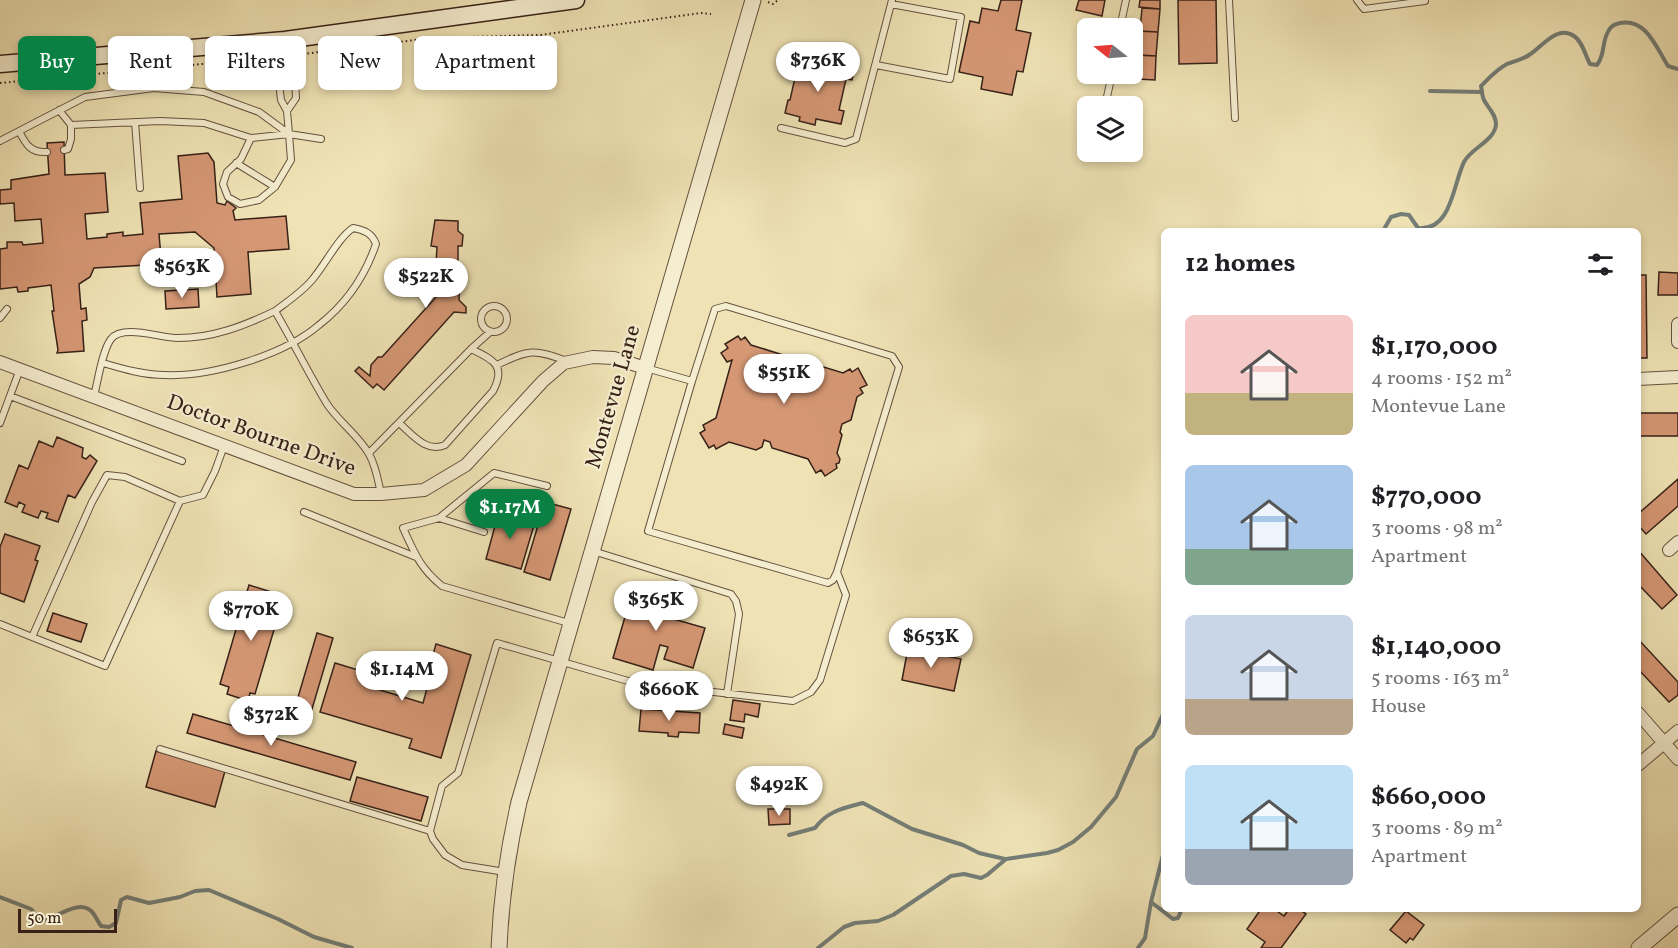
<!DOCTYPE html>
<meta charset="utf-8">
<style>
body{margin:0;font-family:Vollkorn,serif;background:#f6f6f6;color:#202124;height:100vh;display:flex;flex-direction:column;font-size:22px;white-space:nowrap}
*{box-sizing:border-box;margin:0}
p{font-size:20px;color:#757577}
.icon{flex:none;width:33px;height:33px;fill:none;stroke:currentColor;stroke-width:2;stroke-linecap:round;stroke-linejoin:round}
.map{position:relative;flex:1;overflow:hidden}
.side{position:absolute;left:1161px;top:228px;width:480px;height:684px;display:flex;flex-direction:column;background:#fff;border-radius:9px;box-shadow:0 3px 9px #0003}
.side>*{flex:none}
.guide{position:absolute;left:18px;top:36px;width:570px;height:54px;display:flex;gap:12px}
.needle{width:39px;rotate:287deg}
.controls{position:absolute;left:1077px;top:18px;display:grid;gap:12px}
.controls a{display:grid;place-items:center;width:66px;height:66px;border-radius:9px;background:#fff;box-shadow:0 3px 9px #0003;font-size:30px}
.scale{position:absolute;left:18px;bottom:15px;width:99px;box-sizing:border-box;padding-left:6px;border:3px solid #372118;border-top:0;font-size:16px;line-height:21px;white-space:nowrap;color:#372118;-webkit-text-stroke:4px #f5edcf;paint-order:stroke}
.price{position:absolute;translate:-50% -51px;padding:0 14px;border-radius:21px;background:#fff;color:#222;font-size:20px;line-height:39px;filter:drop-shadow(0 2px 3px #0008)}
.price::after{content:'';position:absolute;left:50%;top:36px;width:18px;height:14px;margin-left:-9px;background:inherit;clip-path:polygon(0 0,100% 0,50% 100%)}
.price.active{background:#0b8043;color:#fff}
ul{padding:0;list-style:none}
li{display:flex;align-items:center;gap:18px;height:150px;padding:0 24px}
li span{display:grid;place-items:center;flex:none;width:168px;height:120px;border-radius:9px;color:#555}
li>.icon{margin-inline-start:auto}
span .icon{width:72px;height:72px;fill:#fffc;stroke-width:1}
li b{font-size:26px}
h2{display:flex;justify-content:space-between;align-items:center;height:72px;padding:0 24px;font-size:26px}
.chip{padding:0 21px;border-radius:9px;background:#fff;box-shadow:0 3px 9px #0003;font-size:21px;line-height:54px}
.chip.active{background:#0b8043;color:#fff}
.map>svg:first-child{display:block}
.lines{fill:none;stroke-linecap:round;stroke-linejoin:round}
.stream{stroke:#747e77;stroke-width:4}
.building{fill:#d59774;stroke:#372118;stroke-width:1.5}
.service-casing{stroke:#65523f;stroke-width:8}
.minor-casing{stroke:#65523f;stroke-width:14}
.tertiary-casing{stroke:#65523f;stroke-width:17}
.secondary-casing{stroke:#372118;stroke-width:19}
.path{stroke:#372118;stroke-width:2;stroke-dasharray:1.5 3;stroke-linecap:butt}
.service{stroke:#f5edcf;stroke-width:6}
.minor{stroke:#f5edcf;stroke-width:12}
.tertiary{stroke:#f5edcf;stroke-width:15}
.secondary{stroke:#f5edcf;stroke-width:16}
.labels{text-anchor:middle;dominant-baseline:central;stroke-width:4.5;stroke-linejoin:round;paint-order:stroke}
.street-label{font-size:22px;fill:#372118;stroke:#f5edcf}
</style>
<div class="map">
<svg width="1678" height="948" viewBox="0 0 1678 948">
<rect width="100%" height="100%" fill="#efe3b5"/>
<filter id="stains"><feTurbulence type="fractalNoise" baseFrequency=".00333" numOctaves="4"/><feColorMatrix values="0 0 0 0 .2 0 0 0 0 .09 0 0 0 0 .02 0 0 0 .5 -.17"/></filter>
<radialGradient id="worn" r=".72"><stop offset=".6" stop-color="#630" stop-opacity="0"/><stop offset="1" stop-color="#630" stop-opacity=".3"/></radialGradient>
<g class="lines">
<path class="stream" d="M1430 91 1482 92
M1383 231 1391 217 1401 214 1409 215 1418 228C1452 231 1453 184 1464 162 1471 148 1495 141 1496 124 1496 114 1488 108 1484 100 1482 96 1482 90 1481 86 1489 78 1497 69 1507 64 1514 61 1522 60 1529 55 1541 48 1557 24 1574 36 1583 42 1585 55 1590 64L1597 65C1606 53 1601 42 1609 30 1611 26 1615 24 1620 23 1646 18 1656 47 1668 66L1678 69
M789 835 815 828C827 811 844 808 863 803L912 829 963 845 979 853 1005 859
M0 897 31 909 42 921C57 918 80 897 93 913 96 917 98 922 101 926L109 927 116 923 121 900 127 897 149 903 180 897 195 891 209 890 278 919 314 937 352 948
M1151 902 1173 919 1178 918 1182 909
M818 948 844 927 855 923 878 921 893 915 951 876 964 874 981 878 987 875 1006 859 1047 853 1058 850 1073 842 1091 827 1116 797 1137 749 1153 736 1164 712
M1138 948 1145 938 1151 902 1164 851"/>
</g>
<path class="building" d="M1001 0H1022L1016 30 1031 33 1023 72 1017 71 1012 95 981 89 983 77 959 72 970 21 979 23 982 8 998 11Z
M1079 0H1105L1102 16 1076 10Z
M1140 0H1160V9L1139 7Z
M1178 0H1216L1217 63 1179 64Z
M1142 8 1160 9 1158 32 1140 31Z
M1137 31 1158 32 1156 56 1135 55Z
M1139 55 1156 56 1155 80 1138 79Z
M799 60 854 72 852 80 846 79 839 110 844 111 841 124 816 119 815 125 799 121 800 117 785 113 788 100H790Z
M64 142 65 175 105 173 108 212 85 214 87 239 107 237V234L123 232V236L143 234 140 203 182 199 178 156 208 153 214 162 217 203 225 205 227 201 236 208 233 211 235 220 286 216 289 249 248 252 251 294 217 297 214 248 195 232 159 234 161 257H157V260L146 261V265L94 268 90 277 79 284 81 309 86 308 87 320 82 321 84 351 57 353 58 350 52 311H54L51 285 28 288V291L18 292 17 287 0 289V249L7 248V242H22L23 245 43 243 41 219 15 221 14 203 0 204V190L11 189V180L49 174 47 143Z
M435 220 458 221V231L463 235 462 246H458V262L460 265 459 300 466 307V313L454 312 384 390 377 384 373 388 355 371 359 367 370 376 371 365 378 357H382L437 296 438 278 430 271 436 264 437 247 431 246Z
M1659 272 1678 273V295H1658Z
M1638 275H1646L1647 358H1638Z
M198 289 199 307 166 309 165 291Z
M738 336 741 340 745 337 751 345 793 358 796 364 808 368 814 364 843 373 850 369 852 372 858 368 867 385 860 388 863 393 857 397 851 420 842 424 840 432 842 435 837 453 840 459 839 463 836 464 837 468 825 476 821 470 816 473 808 459 772 448 770 442 764 440 762 447 756 450 729 442 716 449 714 445 709 448 700 433 705 430 703 425 716 418 732 360 727 362 721 353 728 348 725 344Z
M1638 413H1678V436H1638Z
M57 437 83 448 82 457 86 459 90 455 97 461 75 498 68 495 58 522 46 518 48 513 41 511 38 518 22 512 25 505 19 502 17 507 5 502 19 465 28 469 39 441 53 447Z
M1678 479V506L1646 534 1638 525V514Z
M545 502 571 509 550 580 524 572Z
M499 511 535 522 521 569 486 559Z
M5 534 40 546 35 560 38 561 24 602 0 593V547Z
M1638 550 1677 595 1662 609 1638 584 1640 582 1638 580Z
M249 585 284 596 255 694 250 693 248 701 227 694 229 687 220 684Z
M634 586 676 598 670 618 705 628 693 668 664 659 668 647 660 645 653 670 613 658Z
M53 613 87 624 81 642 47 631Z
M317 633 333 638 312 709 296 704Z
M1638 639 1678 682V695L1669 702 1638 669Z
M436 644 471 655 441 758 409 748 412 739 320 712 335 663 384 678 380 690 423 703 432 670 429 669Z
M908 648 961 659 954 691 902 680Z
M733 700 760 704 758 717 745 714 744 722 730 720Z
M641 709 700 713 699 733 679 732 678 737 668 736V733L639 731Z
M193 714 356 762 350 780 187 733Z
M725 724 744 728 742 738 723 734Z
M156 751 225 771 215 807 146 787Z
M357 777 428 797 421 821 350 801Z
M768 809H790V824L769 825Z
M1261 909H1274L1284 916 1289 909H1299L1306 914 1281 948H1261L1265 942 1247 929Z
M1406 911 1424 925 1413 940 1410 938 1406 943 1390 930Z"/>
<g class="lines">
<defs>
<path id="service" d="M1229 0 1235 118
M1357 0 1364 9 1425 1
M1120 28 1126 0
M274 41 281 100 287 111 296 98 293 39
M876 65 950 79 961 17 891 4
M1105 106 1112 74
M59 110 71 125 160 121 204 123 251 138 289 134
M287 111 289 134 321 139
M135 122 140 188
M781 128 845 143 856 139 892 0
M19 131C26 145 31 153 47 152
M0 141 85 97 154 88 204 92 259 112 289 134 291 160 275 187 259 200 240 204 228 197 223 184 227 172 241 159 251 138
M64 150 68 149 71 139V125
M236 163 275 187
M481 319a13 13 0 1 1 26 0a13 13 0 1 1-26 0Z
M0 318 7 309
M103 363C123 369 144 375 165 375 211 377 284 355 319 325 346 304 365 276 376 244 372 233 364 230 353 228 338 238 325 265 312 280 302 292 287 302 275 311 293 342 309 374 327 404 339 422 359 436 369 454 376 466 378 480 381 494
M497 365C529 349 534 349 567 361
M692 381 648 531 828 583 833 580 837 572
M10 396 182 461
M94 396C98 381 102 351 111 339 123 324 160 338 178 338 213 338 244 326 275 311
M0 423 20 369
M399 423C413 435 426 453 445 445L493 391C507 365 492 359 471 349
M369 453 471 349 490 332
M547 486 494 473 439 518 403 528C415 554 420 568 442 586L572 624
M180 501 105 666 32 637 92 502 107 475 125 477 180 501 203 495 215 471 224 446
M304 512 416 557
M439 518 484 532
M593 551 731 594 736 601 739 614 727 694
M0 624 32 637
M160 749 430 831
M505 872 462 865 445 855 433 839 430 831 442 786 458 773 497 643 635 683 793 701 811 692 820 680 846 595 837 572 899 367 892 356 726 306 715 309 692 381 646 368"/>
<path id="minor" d="M1678 324V342
M0 362 354 494H381L424 490 466 465 543 381 564 363 593 357 614 358 645 368
M1638 379 1678 377
M1669 550 1678 542
M1638 713 1678 759
M1638 765 1678 731"/>
<path id="tertiary" d="M499 948C501 898 508 850 519 802L753 0
M1639 948 1678 915"/>
<path id="secondary" d="M0 64 285 40 576 0"/>
</defs>
<use href="#service" class="service-casing"/>
<use href="#minor" class="minor-casing"/>
<use href="#tertiary" class="tertiary-casing"/>
<use href="#secondary" class="secondary-casing"/>
<path class="path" d="M768 2 773 4 778 0
M303 54 431 38 540 35 701 13 711 14
M0 83 266 58"/>
<use href="#service" class="service"/>
<use href="#minor" class="minor"/>
<use href="#tertiary" class="tertiary"/>
<use href="#secondary" class="secondary"/>
</g>
<g class="labels">
<g class="street-label">
<text transform="translate(614 397) rotate(-74)">Montevue Lane</text>
<text transform="translate(261 436) rotate(20)">Doctor Bourne Drive</text>
</g>
</g>
<rect width="100%" height="100%" filter="url(#stains)"/>
<rect width="100%" height="100%" fill="url(#worn)"/>
</svg>
<div class="controls">
<a><svg class="needle" viewBox="-14 -14 28 28"><path d="M0-13l5 13h-10z" fill="#e53935"/><path d="M0 13l5-13h-10z" fill="#757577"/></svg></a>
<a><svg class="icon" aria-label="layers" viewBox="0 0 24 24"><path d="M12 4l9 5-9 5-9-5zM3 14l9 5 9-5"/></svg></a>
</div>
<div class="scale">50 m</div>
<b class="price" style="left:818px;top:93px">$736K</b>
<b class="price" style="left:182px;top:299px">$563K</b>
<b class="price" style="left:426px;top:309px">$522K</b>
<b class="price" style="left:784px;top:405px">$551K</b>
<b class="price active" style="left:510px;top:540px">$1.17M</b>
<b class="price" style="left:656px;top:632px">$365K</b>
<b class="price" style="left:251px;top:642px">$770K</b>
<b class="price" style="left:931px;top:669px">$653K</b>
<b class="price" style="left:402px;top:702px">$1.14M</b>
<b class="price" style="left:669px;top:722px">$660K</b>
<b class="price" style="left:271px;top:747px">$372K</b>
<b class="price" style="left:779px;top:817px">$492K</b>
<div class="guide">
<a class="chip active">Buy</a>
<a class="chip">Rent</a>
<a class="chip">Filters</a>
<a class="chip">New</a>
<a class="chip">Apartment</a>
</div>
<section class="side">
<h2>12 homes<svg class="icon" aria-label="filters" viewBox="0 0 24 24"><path d="M4 7h16M4 17h16"/><circle cx="9" cy="7" r="2"/><circle cx="15" cy="17" r="2"/></svg></h2>
<ul>
<li><span style="background:linear-gradient(#f6c9c9 65%,#c2b280 0)"><svg class="icon" aria-label="home" viewBox="0 0 24 24"><path d="M3 11l9-7 9 7M6 9v11h12V9"/></svg></span><div><b>$1,170,000</b><p>4 rooms · 152 m²</p><p>Montevue Lane</p></div></li>
<li><span style="background:linear-gradient(#a9c7e8 70%,#7fa58c 0)"><svg class="icon" aria-label="home" viewBox="0 0 24 24"><path d="M3 11l9-7 9 7M6 9v11h12V9"/></svg></span><div><b>$770,000</b><p>3 rooms · 98 m²</p><p>Apartment</p></div></li>
<li><span style="background:linear-gradient(#c9d6e8 70%,#b9a48a 0)"><svg class="icon" aria-label="home" viewBox="0 0 24 24"><path d="M3 11l9-7 9 7M6 9v11h12V9"/></svg></span><div><b>$1,140,000</b><p>5 rooms · 163 m²</p><p>House</p></div></li>
<li><span style="background:linear-gradient(#bfe0f5 70%,#9aa5b1 0)"><svg class="icon" aria-label="home" viewBox="0 0 24 24"><path d="M3 11l9-7 9 7M6 9v11h12V9"/></svg></span><div><b>$660,000</b><p>3 rooms · 89 m²</p><p>Apartment</p></div></li>
</ul>
</section>
</div>
